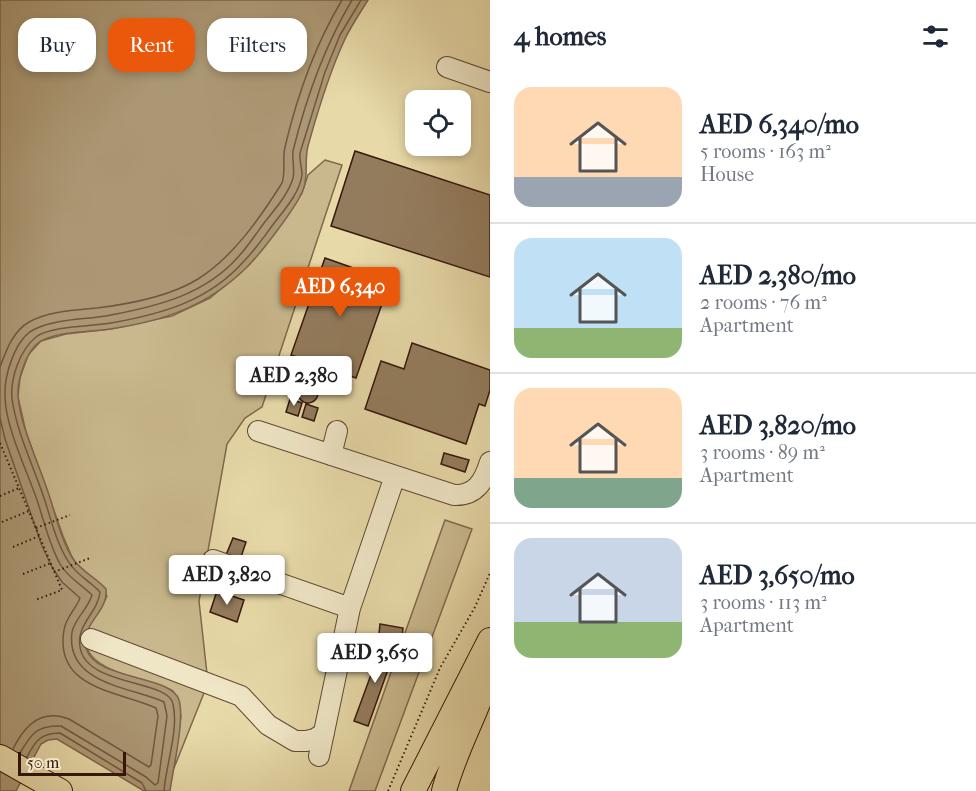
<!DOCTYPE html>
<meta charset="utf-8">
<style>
body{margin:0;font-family:"IM FELL French Canon",serif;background:#f2f2f3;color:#1f2937;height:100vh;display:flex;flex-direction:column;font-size:22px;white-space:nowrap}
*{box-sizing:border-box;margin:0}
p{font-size:20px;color:#747a83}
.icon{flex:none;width:33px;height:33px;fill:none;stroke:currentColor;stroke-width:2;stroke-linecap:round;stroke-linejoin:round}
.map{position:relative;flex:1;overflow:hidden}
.drawer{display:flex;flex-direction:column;background:#fff;width:486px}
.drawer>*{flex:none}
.guide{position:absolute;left:18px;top:18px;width:381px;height:54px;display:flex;gap:12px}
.controls{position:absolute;left:405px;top:90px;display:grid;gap:12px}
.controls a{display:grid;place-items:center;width:66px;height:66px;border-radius:12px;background:#fff;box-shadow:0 3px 9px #0003;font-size:30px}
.scale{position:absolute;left:18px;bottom:15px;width:108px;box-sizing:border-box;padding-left:6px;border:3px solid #37170b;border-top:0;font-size:16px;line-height:21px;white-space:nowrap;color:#37170b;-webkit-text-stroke:4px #efe6c6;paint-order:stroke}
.price{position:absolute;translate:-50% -51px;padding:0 14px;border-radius:6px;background:#fff;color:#222;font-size:20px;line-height:39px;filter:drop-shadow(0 2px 3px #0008)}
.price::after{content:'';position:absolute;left:50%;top:36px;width:18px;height:14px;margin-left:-9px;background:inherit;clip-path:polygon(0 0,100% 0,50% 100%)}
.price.current{background:#ea580c;color:#fff}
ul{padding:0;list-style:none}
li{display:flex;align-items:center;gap:18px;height:150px;padding:0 24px}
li+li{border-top:2px solid #e0e1e3}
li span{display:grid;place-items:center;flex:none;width:168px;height:120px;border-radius:18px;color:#555}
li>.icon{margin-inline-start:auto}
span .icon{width:72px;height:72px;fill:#fffc;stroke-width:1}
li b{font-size:26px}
h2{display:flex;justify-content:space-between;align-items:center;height:72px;padding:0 24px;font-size:26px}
.pill{padding:0 21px;border-radius:18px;background:#fff;box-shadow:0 3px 9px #0003;font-size:21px;line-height:54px}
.pill.current{background:#ea580c;color:#fff}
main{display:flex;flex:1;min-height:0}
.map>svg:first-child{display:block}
.green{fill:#c9b88d;stroke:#80684c;stroke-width:1.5}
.water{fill:#ab9773;stroke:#7d6449;stroke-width:1.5}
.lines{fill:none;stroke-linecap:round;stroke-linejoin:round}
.shore{stroke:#71573f;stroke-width:1.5}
.building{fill:#937c5d;stroke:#37170b;stroke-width:1.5}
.minor-casing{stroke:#634832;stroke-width:22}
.major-casing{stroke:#37170b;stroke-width:26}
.path{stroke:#37170b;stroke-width:2;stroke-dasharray:1.5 3;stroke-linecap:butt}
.minor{stroke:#efe6c6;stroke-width:20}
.major{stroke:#e7d9a8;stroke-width:24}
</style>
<main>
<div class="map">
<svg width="490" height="791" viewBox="0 0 490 791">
<rect width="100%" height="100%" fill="#e7d9a8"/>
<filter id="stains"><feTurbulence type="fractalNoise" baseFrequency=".00333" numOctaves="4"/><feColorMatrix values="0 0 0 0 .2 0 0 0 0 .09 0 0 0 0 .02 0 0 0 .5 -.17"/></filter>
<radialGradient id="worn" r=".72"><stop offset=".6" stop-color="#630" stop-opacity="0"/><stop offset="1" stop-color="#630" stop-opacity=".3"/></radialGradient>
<path class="green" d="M325 160 342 165 262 407 245 418 227 444 199 601 208 683 174 768 181 716 173 691C147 679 75 671 87 632 90 621 102 608 107 596L80 569 72 557 63 536 26 432 18 397 20 378 28 355 41 341 66 334 111 329 172 316 210 298 248 266 289 213 302 193 308 175Z
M445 520 472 529 375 791H349Z"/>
<path class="water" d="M0 0H368C360 13 351 26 345 39 329 73 318 110 308 146 304 162 309 175 303 190 296 208 261 253 247 267 208 306 164 321 110 329 88 332 63 331 43 340 27 347 17 380 18 396 20 426 40 466 49 495 56 516 61 540 73 559 82 572 97 578 106 589 109 612 80 624 86 648 95 681 171 674 179 700 185 719 173 769 170 791H144L57 739 48 740 41 744 16 791H0Z"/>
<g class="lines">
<path class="shore" d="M0 367C6 351 13 331 29 322 48 311 76 310 97 308 130 304 169 297 198 279 233 257 260 218 282 183 286 171 282 159 285 147 297 96 315 45 342 0
M0 418 5 439 42 546 52 567 62 582 80 598C76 609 66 617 64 630 54 689 118 691 156 708L158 716 151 765 149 767 69 719C41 708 24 726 13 749
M20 753C31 734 37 725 61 726L146 777 155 785 158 783 167 716 164 702C131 687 65 684 72 632 75 618 88 609 92 595 81 584 68 578 60 564 49 544 44 521 37 500 27 471 5 426 5 396 4 376 15 338 35 329 58 318 86 320 111 315 159 306 206 294 239 256 248 246 256 234 264 223 275 209 288 195 293 178 295 170 292 160 293 151 306 98 324 47 352 0
M27 757C35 741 41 733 60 733L142 783 146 791
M164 791C166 764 179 730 173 704 168 679 86 687 80 647 76 624 98 613 100 592 90 581 76 575 68 561 56 542 51 519 44 498 33 465 17 433 12 399 10 378 20 350 36 337 49 326 94 326 111 323 162 314 209 301 244 261 256 249 265 235 275 222 285 209 300 192 302 175 302 168 299 160 300 153L325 72 340 35 361 0"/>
</g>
<path class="building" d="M355 151 490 195V277L331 226Z
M325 258 390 281 356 378 291 355Z
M412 343 490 370V390L485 406 479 404 466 444 365 409 381 361 404 369Z
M285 364 303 370 294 397 277 391Z
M298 393a10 10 0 1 1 20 0a10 10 0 1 1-20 0Z
M290 399 302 403 298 416 286 412Z
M306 404 318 408 314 421 302 417Z
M444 453 469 460 465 472 441 464Z
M233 538 246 542 240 560 226 555Z
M217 591 244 600 237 622 210 612Z
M380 624 403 628 402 638 379 634Z
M383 642 396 647 368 726 354 721Z"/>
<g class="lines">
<defs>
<path id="minor" d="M447 67 490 82
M258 431 454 495C476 496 484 481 490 462
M331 455 337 431
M213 560 350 608
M91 639 241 696 268 725 295 741H306L315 739 324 733
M319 756 350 608 395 476"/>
<path id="major" d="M0 757 60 791
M413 791 490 640
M444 791C455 749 478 711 490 670"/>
</defs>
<use href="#minor" class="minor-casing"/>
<use href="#major" class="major-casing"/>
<path class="path" d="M0 443 62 590 35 600
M0 496 19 488
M2 522 29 511
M36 528 70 515
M13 547 39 536
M54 572 90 558
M23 574 51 563
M388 791 440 668 475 607 490 573"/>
<use href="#minor" class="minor"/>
<use href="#major" class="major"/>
</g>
<rect width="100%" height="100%" filter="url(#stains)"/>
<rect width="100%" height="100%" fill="url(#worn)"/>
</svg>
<div class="controls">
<a><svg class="icon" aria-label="locate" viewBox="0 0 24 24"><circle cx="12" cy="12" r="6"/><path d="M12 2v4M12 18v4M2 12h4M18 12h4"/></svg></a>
</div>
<div class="scale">50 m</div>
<b class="price current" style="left:340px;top:318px">AED 6,340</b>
<b class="price" style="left:294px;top:407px">AED 2,380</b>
<b class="price" style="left:227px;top:606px">AED 3,820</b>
<b class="price" style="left:375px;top:684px">AED 3,650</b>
<div class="guide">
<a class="pill">Buy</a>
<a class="pill current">Rent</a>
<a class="pill">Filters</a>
</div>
</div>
<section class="drawer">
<h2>4 homes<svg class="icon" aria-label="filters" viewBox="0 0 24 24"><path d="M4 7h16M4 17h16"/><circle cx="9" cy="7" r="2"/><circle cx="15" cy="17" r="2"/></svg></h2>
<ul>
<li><span style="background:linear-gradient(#ffd9b3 75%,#9aa5b1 0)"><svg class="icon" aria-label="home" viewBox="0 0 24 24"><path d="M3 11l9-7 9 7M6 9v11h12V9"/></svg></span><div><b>AED 6,340/mo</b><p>5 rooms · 163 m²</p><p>House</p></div></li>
<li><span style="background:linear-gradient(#bfe0f5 75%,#8fb573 0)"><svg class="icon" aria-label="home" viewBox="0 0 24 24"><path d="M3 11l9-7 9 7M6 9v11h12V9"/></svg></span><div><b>AED 2,380/mo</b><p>2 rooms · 76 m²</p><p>Apartment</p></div></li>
<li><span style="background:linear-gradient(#ffd9b3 75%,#7fa58c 0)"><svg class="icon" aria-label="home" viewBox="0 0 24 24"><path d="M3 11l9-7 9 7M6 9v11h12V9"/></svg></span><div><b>AED 3,820/mo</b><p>3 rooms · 89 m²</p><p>Apartment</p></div></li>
<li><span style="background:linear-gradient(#c9d6e8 70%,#8fb573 0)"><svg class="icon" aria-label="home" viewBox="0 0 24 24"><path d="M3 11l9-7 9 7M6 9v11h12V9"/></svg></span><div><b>AED 3,650/mo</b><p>3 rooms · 113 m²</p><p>Apartment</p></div></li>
</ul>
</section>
</main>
